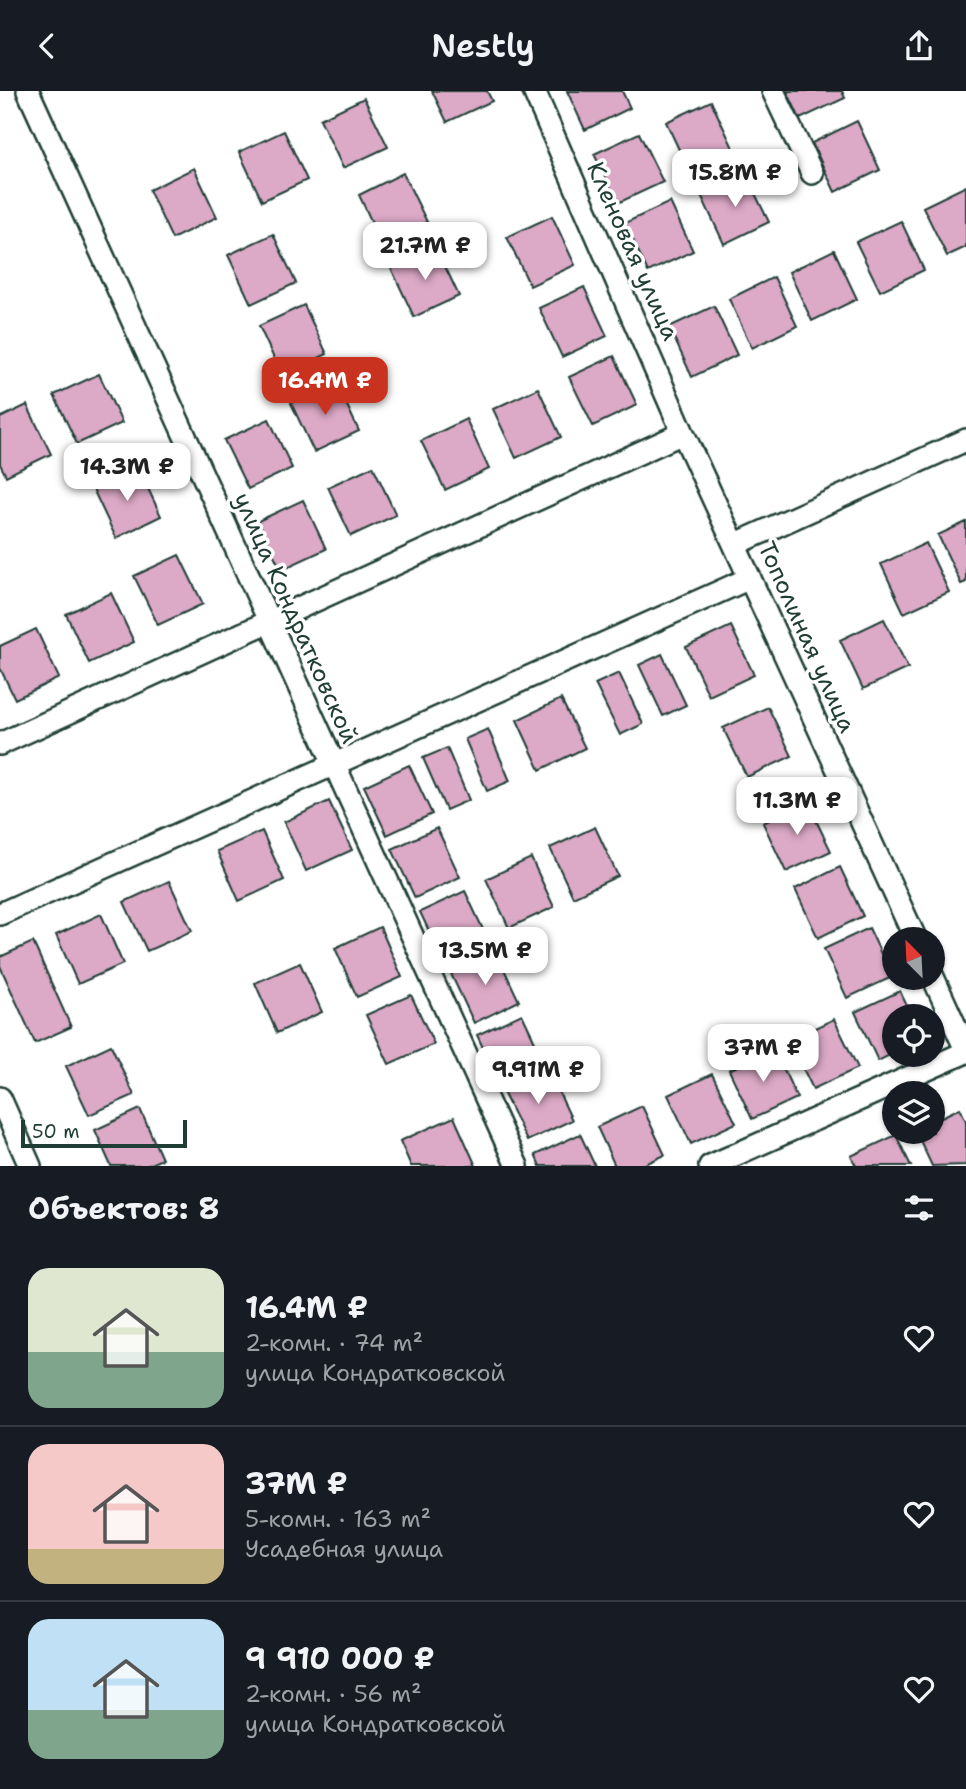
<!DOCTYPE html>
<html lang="ru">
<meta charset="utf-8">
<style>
body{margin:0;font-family:"Shantell Sans",sans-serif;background:#242831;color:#f1f3f6;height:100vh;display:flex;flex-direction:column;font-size:26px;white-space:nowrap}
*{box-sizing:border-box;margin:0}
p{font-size:23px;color:#9ea1a6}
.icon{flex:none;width:38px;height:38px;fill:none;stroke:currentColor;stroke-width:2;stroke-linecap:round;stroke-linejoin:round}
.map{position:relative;height:1075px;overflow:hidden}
.drawer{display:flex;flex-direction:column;background:#171b24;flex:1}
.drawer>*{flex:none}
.needle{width:46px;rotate:336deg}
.controls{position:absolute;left:882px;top:836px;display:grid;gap:14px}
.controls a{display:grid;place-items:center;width:63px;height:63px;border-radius:50%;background:#171b24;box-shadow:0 2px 5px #0004;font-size:35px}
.scale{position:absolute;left:21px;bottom:18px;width:166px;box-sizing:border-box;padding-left:7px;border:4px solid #1f3d34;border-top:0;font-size:19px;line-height:24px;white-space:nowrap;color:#1f3d34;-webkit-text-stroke:5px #fff;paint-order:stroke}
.price{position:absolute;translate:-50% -60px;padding:0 16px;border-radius:14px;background:#fff;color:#222;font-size:23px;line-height:46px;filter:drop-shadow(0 2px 4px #0008)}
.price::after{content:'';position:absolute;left:50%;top:42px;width:21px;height:16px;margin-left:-10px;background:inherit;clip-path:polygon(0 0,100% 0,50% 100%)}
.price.on{background:#c8321e;color:#fff}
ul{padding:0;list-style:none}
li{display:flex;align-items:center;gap:21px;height:175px;padding:0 28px}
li+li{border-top:2px solid #363941}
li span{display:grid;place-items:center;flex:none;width:196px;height:140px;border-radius:21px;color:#555}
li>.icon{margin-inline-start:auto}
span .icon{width:84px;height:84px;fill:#fffc;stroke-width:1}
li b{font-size:30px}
h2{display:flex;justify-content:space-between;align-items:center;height:84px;padding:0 28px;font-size:30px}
header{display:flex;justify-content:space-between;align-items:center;height:91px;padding:0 28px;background:#171b24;font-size:32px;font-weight:600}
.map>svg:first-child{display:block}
.building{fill:#dca9c6;stroke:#1f3d34;stroke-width:2}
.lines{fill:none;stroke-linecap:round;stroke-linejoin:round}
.minor-casing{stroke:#1f3d34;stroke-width:26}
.minor{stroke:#fff;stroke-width:21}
.labels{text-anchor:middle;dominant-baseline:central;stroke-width:7;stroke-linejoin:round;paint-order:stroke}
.street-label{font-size:24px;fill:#1f3d34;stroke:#fff}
</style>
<header><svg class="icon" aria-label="back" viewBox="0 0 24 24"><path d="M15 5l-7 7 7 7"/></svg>Nestly<svg class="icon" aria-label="share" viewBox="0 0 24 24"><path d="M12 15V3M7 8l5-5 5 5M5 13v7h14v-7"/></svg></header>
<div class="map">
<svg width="966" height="1075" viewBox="0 0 966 1075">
<rect width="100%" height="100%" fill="#fff"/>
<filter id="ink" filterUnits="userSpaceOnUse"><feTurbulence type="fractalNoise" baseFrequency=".0143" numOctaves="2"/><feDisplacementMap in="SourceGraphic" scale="14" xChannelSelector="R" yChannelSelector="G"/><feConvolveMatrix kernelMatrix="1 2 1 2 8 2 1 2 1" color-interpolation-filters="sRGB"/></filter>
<g filter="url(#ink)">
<path class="building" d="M432 0H487L492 10 447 31Z
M567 0H622L630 17 585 39Z
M787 0H842L845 7 800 28Z
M364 7 388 56 343 77 320 28Z
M711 10 734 59 689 80 666 31Z
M857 30 880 79 835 101 812 52Z
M284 40 307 89 262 110 239 61Z
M639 42 663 91 618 112 594 63Z
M194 77 217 126 172 148 149 99Z
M403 82 427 131 382 153 359 104Z
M745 82 769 131 724 153 701 104Z
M966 95V156L947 165 923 116Z
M670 111 693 160 648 181 625 132Z
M552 125 575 174 530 195 507 146Z
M901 130 924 179 880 200 856 151Z
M273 143 296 192 251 213 228 164Z
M436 156 459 205 414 226 391 177Z
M834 159 857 208 812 230 789 181Z
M774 186 797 235 752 257 729 208Z
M584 196 607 245 562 266 539 217Z
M304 214 327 263 282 285 259 235Z
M714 215 737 264 692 286 669 236Z
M614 265 637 314 593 335 569 286Z
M99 283 122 332 77 353 54 304Z
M336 291 359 340 314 361 291 312Z
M538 297 561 346 516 367 493 318Z
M27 314 51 363 6 385 0 373V327Z
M269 328 292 377 248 398 224 349Z
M466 328 489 378 445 399 421 350Z
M373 375 396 424 351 445 328 396Z
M138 376 161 425 116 447 93 398Z
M303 409 326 458 281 479 258 430Z
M966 431V491L961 493 938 444Z
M926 452 949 501 904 522 881 473Z
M179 464 203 513 158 534 134 485Z
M111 502 134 551 89 572 66 523Z
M884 528 908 577 863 598 840 549Z
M731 535 754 584 709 605 686 556Z
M36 538 59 587 15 608 0 577V555Z
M662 563 686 614 663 625 639 574Z
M619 582 643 633 620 644 595 593Z
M561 608 585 657 540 679 517 629Z
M768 616 792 665 747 686 723 637Z
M488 638 510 690 487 700 465 648Z
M447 657 469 709 446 719 423 667Z
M409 674 432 723 387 744 364 695Z
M329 710 352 759 306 780 284 731Z
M807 711 831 760 786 781 763 732Z
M595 736 618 785 573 806 550 757Z
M437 737 460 786 415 807 392 758Z
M262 740 284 789 239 810 217 760Z
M531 767 554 816 509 837 486 788Z
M840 776 863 825 818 847 795 798Z
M169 790 192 840 147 860 124 811Z
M465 800 488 849 443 870 420 821Z
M101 823 123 873 78 893 56 844Z
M380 836 402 886 357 906 335 857Z
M869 837 892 886 847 907 824 858Z
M33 851 71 936 35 952 0 875V866Z
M496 861 519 910 474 932 451 883Z
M300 872 322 921 277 942 255 892Z
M900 900 912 926H894V962L878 970 855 921Z
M411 904 434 953 389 973 366 924Z
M522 923 545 972 500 993 477 944Z
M834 928 858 977 813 998 789 949Z
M111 954 134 1004 89 1024 66 975Z
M774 958 797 1007 752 1028 729 979Z
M548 979 572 1029 527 1050 503 1001Z
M712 983 736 1032 691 1053 668 1004Z
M642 1015 665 1064 641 1075H615L597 1036Z
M960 1017 966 1030V1074L932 1075 916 1041H933V1030Z
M140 1018 162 1068 146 1075H111L95 1039Z
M454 1026 476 1075H411L400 1050Z
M580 1043 595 1075H540L535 1064Z
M896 1044 911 1075H856L851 1065Z"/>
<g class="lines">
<defs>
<path id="minor" d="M28 0 517 1075
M534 0 683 342 916 849
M773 0 812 82
M736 453 966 349
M0 653 683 342
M0 823 750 487
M933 886 966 959
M0 1007 30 1075
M710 1075 966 961"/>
</defs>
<use href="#minor" class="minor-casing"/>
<use href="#minor" class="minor"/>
</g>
</g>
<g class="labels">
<g class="street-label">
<text transform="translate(633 160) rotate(66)">Кленовая улица</text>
<text transform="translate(296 527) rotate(66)">улица Кондратковской</text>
<text transform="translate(807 546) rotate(66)">Тополиная улица</text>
</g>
</g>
</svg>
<div class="controls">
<a><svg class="needle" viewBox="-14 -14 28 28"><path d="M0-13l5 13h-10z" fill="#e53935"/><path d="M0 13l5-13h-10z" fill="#9ea1a6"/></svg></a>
<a><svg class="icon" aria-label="locate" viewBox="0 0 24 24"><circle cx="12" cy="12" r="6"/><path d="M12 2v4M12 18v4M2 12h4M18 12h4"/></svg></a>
<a><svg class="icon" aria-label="layers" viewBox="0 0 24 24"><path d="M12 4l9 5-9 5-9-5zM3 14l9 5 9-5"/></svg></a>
</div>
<div class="scale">50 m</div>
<b class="price" style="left:735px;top:118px">15.8M ₽</b>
<b class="price" style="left:425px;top:191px">21.7M ₽</b>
<b class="price on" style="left:325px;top:326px">16.4M ₽</b>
<b class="price" style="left:127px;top:412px">14.3M ₽</b>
<b class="price" style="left:797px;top:746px">11.3M ₽</b>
<b class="price" style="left:485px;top:896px">13.5M ₽</b>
<b class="price" style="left:763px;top:993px">37M ₽</b>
<b class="price" style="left:538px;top:1015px">9.91M ₽</b>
</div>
<section class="drawer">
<h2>Объектов: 8<svg class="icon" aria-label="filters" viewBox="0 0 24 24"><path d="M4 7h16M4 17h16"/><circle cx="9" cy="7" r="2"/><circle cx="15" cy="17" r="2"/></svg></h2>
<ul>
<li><span style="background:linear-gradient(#dfe7d0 60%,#7fa58c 0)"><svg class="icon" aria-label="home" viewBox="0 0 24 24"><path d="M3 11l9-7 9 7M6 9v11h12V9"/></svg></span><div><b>16.4M ₽</b><p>2-комн. · 74 m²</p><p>улица Кондратковской</p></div><svg class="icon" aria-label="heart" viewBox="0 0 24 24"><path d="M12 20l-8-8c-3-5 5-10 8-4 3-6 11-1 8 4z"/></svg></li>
<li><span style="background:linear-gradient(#f6c9c9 75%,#c2b280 0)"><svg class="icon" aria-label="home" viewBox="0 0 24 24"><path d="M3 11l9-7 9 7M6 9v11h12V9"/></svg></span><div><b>37M ₽</b><p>5-комн. · 163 m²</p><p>Усадебная улица</p></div><svg class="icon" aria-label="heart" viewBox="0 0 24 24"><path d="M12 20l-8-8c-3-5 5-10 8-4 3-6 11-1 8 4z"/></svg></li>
<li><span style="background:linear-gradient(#bfe0f5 65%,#7fa58c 0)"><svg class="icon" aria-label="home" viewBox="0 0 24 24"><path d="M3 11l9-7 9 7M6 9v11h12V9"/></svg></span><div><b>9 910 000 ₽</b><p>2-комн. · 56 m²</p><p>улица Кондратковской</p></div><svg class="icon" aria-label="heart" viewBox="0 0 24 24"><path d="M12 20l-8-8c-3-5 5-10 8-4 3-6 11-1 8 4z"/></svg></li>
</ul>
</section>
